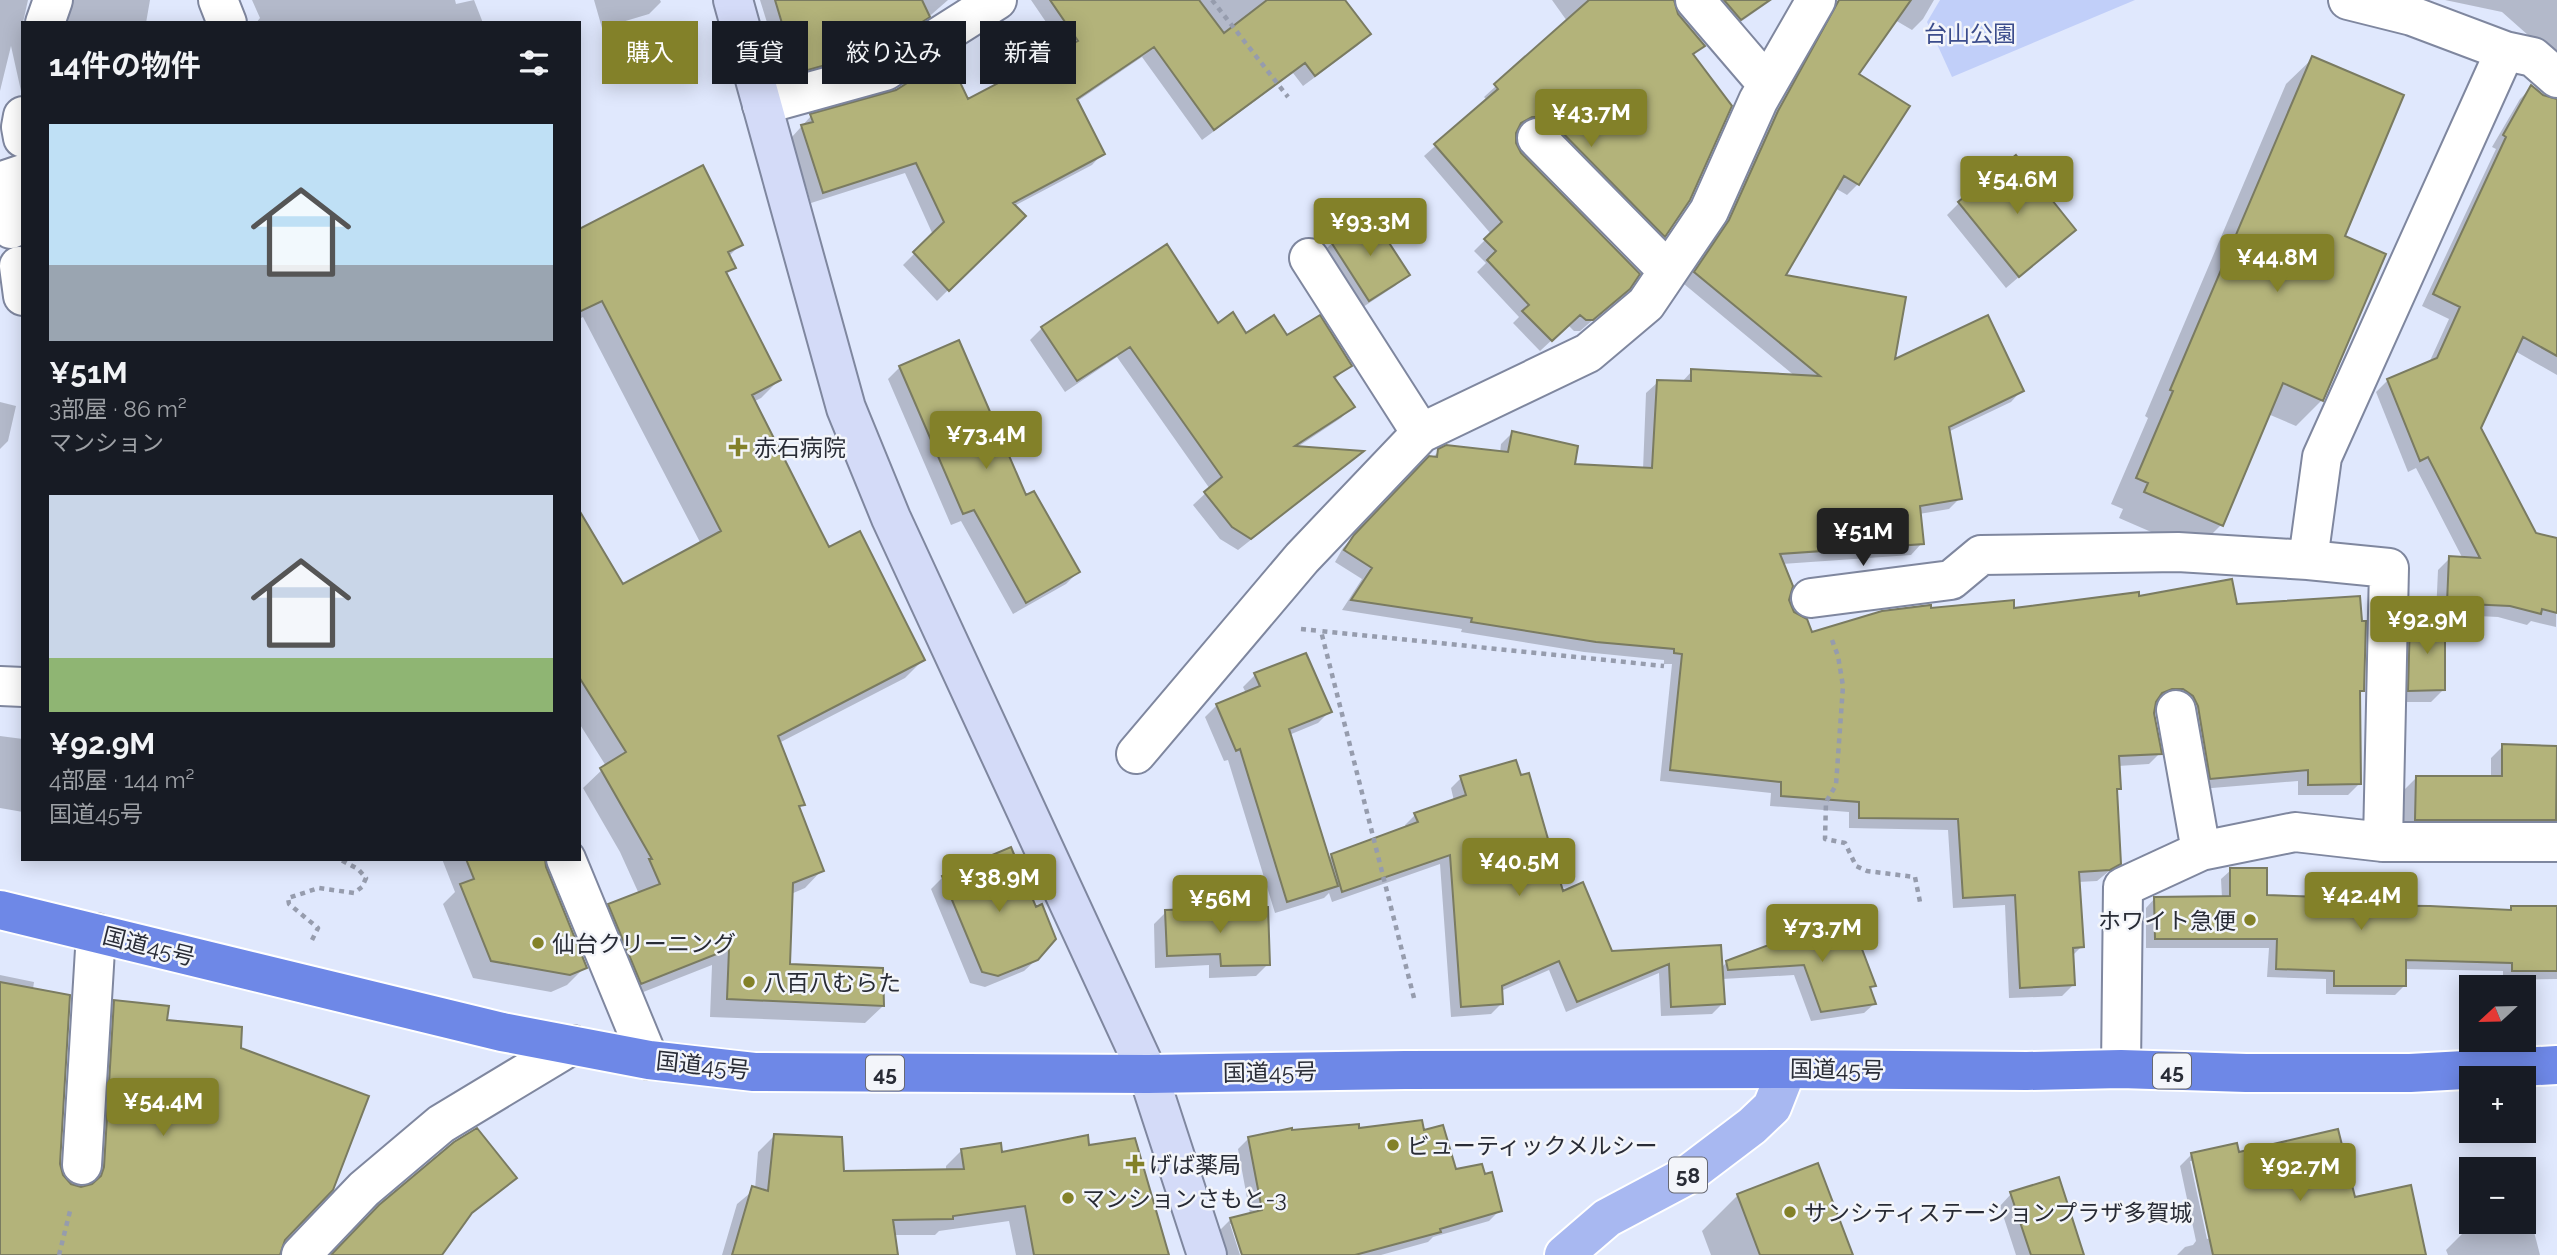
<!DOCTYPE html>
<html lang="ja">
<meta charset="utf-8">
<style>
body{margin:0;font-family:Raleway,"Noto Sans JP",sans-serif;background:#242831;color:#f1f3f6;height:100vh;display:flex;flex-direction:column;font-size:26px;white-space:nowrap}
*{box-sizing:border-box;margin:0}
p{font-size:23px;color:#9ea1a6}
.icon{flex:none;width:38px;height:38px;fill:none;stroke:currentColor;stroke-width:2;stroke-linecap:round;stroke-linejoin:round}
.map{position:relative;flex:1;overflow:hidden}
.drawer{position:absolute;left:21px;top:21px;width:560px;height:840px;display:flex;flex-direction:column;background:#171b24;border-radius:0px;box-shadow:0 4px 18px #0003}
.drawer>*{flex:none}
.hud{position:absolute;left:602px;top:21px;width:665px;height:63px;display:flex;gap:14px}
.needle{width:46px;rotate:248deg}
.fabs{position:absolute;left:2459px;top:975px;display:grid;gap:14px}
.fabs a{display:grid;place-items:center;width:77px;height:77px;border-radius:0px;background:#171b24;box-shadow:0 4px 18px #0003;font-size:35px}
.price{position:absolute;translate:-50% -60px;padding:0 16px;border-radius:7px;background:#838129;color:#fff;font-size:23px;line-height:46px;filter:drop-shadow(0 2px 4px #0008)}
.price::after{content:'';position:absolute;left:50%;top:42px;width:21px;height:16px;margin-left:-10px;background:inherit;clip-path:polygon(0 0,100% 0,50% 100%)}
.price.on{background:#222;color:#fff}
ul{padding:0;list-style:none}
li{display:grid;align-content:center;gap:14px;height:371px;padding:0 28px}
li span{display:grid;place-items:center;height:217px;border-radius:0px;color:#555}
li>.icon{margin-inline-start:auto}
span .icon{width:126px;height:126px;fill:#fffc;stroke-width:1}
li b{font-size:30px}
h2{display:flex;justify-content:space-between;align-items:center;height:84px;padding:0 28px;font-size:30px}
.tag{padding:0 24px;border-radius:0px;background:#171b24;box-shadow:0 4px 18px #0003;font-size:24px;line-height:63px}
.tag.on{background:#838129;color:#fff}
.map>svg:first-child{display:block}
.green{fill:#c1cff9}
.shadow{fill:#0003;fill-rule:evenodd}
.building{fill:#b3b37a;stroke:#7a7b61;stroke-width:2}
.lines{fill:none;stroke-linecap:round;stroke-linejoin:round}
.street-casing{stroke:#7f879f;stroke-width:42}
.secondary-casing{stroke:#7f879f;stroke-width:42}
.primary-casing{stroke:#fff;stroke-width:42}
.highway-casing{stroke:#fff;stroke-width:42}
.path{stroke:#969cad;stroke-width:4.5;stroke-dasharray:5 5;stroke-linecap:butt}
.street{stroke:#fff;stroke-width:38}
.secondary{stroke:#d4dbf8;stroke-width:38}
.primary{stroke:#a8b8f1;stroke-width:38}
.highway{stroke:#6e88e7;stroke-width:38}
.poi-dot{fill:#838129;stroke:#f3f5fa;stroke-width:2.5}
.labels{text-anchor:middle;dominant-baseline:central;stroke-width:5;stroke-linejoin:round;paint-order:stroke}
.shield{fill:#f3f5fa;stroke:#666871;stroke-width:2}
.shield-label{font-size:21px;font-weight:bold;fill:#292c36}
.park-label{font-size:23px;fill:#3c4d8c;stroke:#f3f5fa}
.poi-label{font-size:23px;fill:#292c36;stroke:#f3f5fa;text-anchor:start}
.street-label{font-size:23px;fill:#292c36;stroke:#f3f5fa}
</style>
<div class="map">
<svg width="2557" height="1255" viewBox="0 0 2557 1255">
<rect width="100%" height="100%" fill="#e0e8fd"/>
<path class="green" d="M1940 0H2135L1952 77 1927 22Z"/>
<path class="shadow" d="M0 0H28L22 27 23 100 11 46 0 91Z
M61 0H150L146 23H62Z
M252 0H455L456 4 474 0 483 23H256L260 18Z
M594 0H660L661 2 649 14 602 28Z
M760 0H948L916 28 863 62 786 83Z
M1031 0H1343L1369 34 1357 46 1303 86 1293 73 1202 140 1142 57 1076 102 1103 153 1092 165 1014 206 1023 216 937 301 903 265 933 235 905 173 811 203 791 138 811 116 897 91 967 102 1065 50Z
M1552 0H1672L1677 15 1703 46 1692 56 1688 199 1664 236 1653 247 1530 127 1515 129 1514 143 1616 300 1580 331H1574L1568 325 1540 351 1513 323 1519 317 1477 272 1486 263 1474 251 1491 234 1424 156 1487 100 1484 97 1496 86 1567 21Z
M1703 0H1772L1729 30Z
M1843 0H1934L1923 19 1912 30 1895 20 1857 74 1858 184 1847 195 1835 188 1783 276 1892 362 2022 390 2011 402 1948 432 1960 498 1949 509 1919 514 1922 543 1911 555 1782 564 1787 600 1792 612 1811 634 1930 610H2013L2138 598 2235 606 2363 690 2359 694V784L2348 795H2298V781L2200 789 2171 700 2159 699 2154 701 2153 713 2160 753 2149 764 2118 766 2120 788 2115 793 2119 863 2097 881 2078 882 2082 946 2072 956 2073 985 2062 996 2009 998 2005 905 1953 908 1948 830 1849 828V812L1770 806 1771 793 1660 781 1672 664H1664V660L1584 652 1461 632 1462 629 1342 610 1362 579 1335 562 1343 548 1439 451 1500 453 1501 444 1512 433 1573 466 1643 470 1646 393 1658 382 1681 383 1692 371 1796 377 1684 284 1718 233 1767 124 1818 35Z
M2445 0H2557V71L2547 52 2502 12Z
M2313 58 2343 237 2322 400 2296 426 2268 414 2221 525 2195 551 2119 518 2123 509 2111 504 2148 418 2145 416 2286 84Z
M2532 87 2552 101H2557V375L2515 351 2479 428 2535 534 2557 540 2556 627 2531 621 2527 625 2498 617 2436 614 2438 570 2450 558 2463 559 2416 468 2408 472 2376 392 2388 380 2429 363 2449 319 2422 306 2496 149 2492 147 2520 99Z
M1959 203 2074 230 2006 288 1947 215Z
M579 231 741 244 728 257 733 267 726 275 779 380 761 398 753 402 828 549 923 660 905 678 779 743 803 804 798 809 822 870 805 888 791 894 788 966 883 1006 865 1023 710 1017 712 965 623 1000 591 924 609 906 639 894 620 852 583 788 606 766 579 723V528L623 586 701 544 583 317 579 319Z
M1332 243 1407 274 1395 286 1357 311 1320 255Z
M1217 325 1246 335 1287 338 1350 365 1334 380 1353 406 1341 418 1296 448 1361 453 1238 550 1220 539 1193 505 1210 489 1117 357 1065 392 1030 340 1042 328Z
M900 367 1026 498 1078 572 1066 584 1013 614 961 521 951 525 888 379Z
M0 402 16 406 8 441 0 449Z
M2410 622 2443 690 2431 702H2397L2398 634Z
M1255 675 1330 711 1318 723 1289 735 1328 859 1332 855 1406 828 1405 825 1415 815 1454 801 1451 788 1461 778 1611 953 1721 968 1727 962 1848 917 1874 985 1869 990 1874 1004 1864 1013 1811 1021 1794 975 1722 979 1723 1003 1712 1014 1661 1016 1659 973 1566 1012 1549 970 1501 991V1004L1491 1014 1451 1017 1440 864 1332 902 1329 893 1324 898 1275 913 1228 760 1224 761 1205 717 1217 705 1246 693 1243 687Z
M0 736 23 739V812L0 808Z
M2503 746 2554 819 2542 831H2404V790L2416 778H2491V758Z
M442 859H543L585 967 567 985 551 992 473 978 443 904 455 892Z
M2231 870 2266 896 2321 907 2509 911 2512 909 2557 907V979L2503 980V971L2404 969 2405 985 2395 995 2326 994V979L2267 977 2269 948H2146V908L2155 898H2222L2221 879Z
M943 877 1035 909 1037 959 1024 971 985 987 970 983 931 889Z
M1166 912 1268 964 1256 976 1209 978V965L1155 968 1154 924Z
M0 975 34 982 33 989 58 1164 61 1176 68 1184 80 1189 90 1186 93 1180 103 1013 115 1001 239 1049 284 1239 278 1255H65L0 1205Z
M1358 1130 1423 1133 1455 1171 1500 1210 1489 1221 1433 1237 1428 1242 1381 1255H1244L1234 1224H1230L1240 1255H1228L1220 1230 1231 1219 1250 1214 1238 1149 1249 1138Z
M774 1136 842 1173 946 1171V1166L962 1150 1000 1154 1088 1147 1167 1255H1016L1009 1221 939 1231 935 1235H893L896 1255H722L737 1204 755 1189 758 1152Z
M2192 1154H2238L2354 1199 2425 1255H2177L2185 1247 2193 1245 2196 1241 2180 1166ZM2190 1161H2194L2211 1238 2207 1239Z
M2011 1194 2082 1255H2016L2000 1206Z
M1738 1195 1851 1255H1711L1702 1231Z
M2530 1216 2540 1255H2448L2446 1250 2462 1234 2509 1222H2524V1218Z"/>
<path class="building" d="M775 0H922L930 17 876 51 797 73Z
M1050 0H1199L1224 33 1267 0H1345L1371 34 1315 76 1305 63 1214 130 1154 47 1077 99 1105 154 1013 203 1026 216 949 291 913 252 944 222 916 163 823 193 801 125 813 122 810 114 896 90 948 57 968 99 1078 41Z
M1589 0H1674L1678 14 1705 46 1693 54 1732 106 1690 200 1665 237 1552 122 1542 117H1532L1521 123 1516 133V143L1521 153 1640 274 1630 289 1593 320H1586L1580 315 1552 341 1522 311 1529 305 1487 260 1496 251 1484 239 1502 222 1434 144 1498 89 1494 84Z
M1724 0H1770L1741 20Z
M1839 0H1911L1859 74 1910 106 1859 185 1844 176 1786 275 1906 297 1895 359 1988 315 2024 391 1949 427 1962 499 1920 506 1924 544 1780 554 1793 586 1789 600 1794 612 1807 619 1812 632 1882 611 1931 605V608L2014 600V608L2139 592V596L2232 579 2237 604 2360 596 2362 621H2366L2364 691H2360L2361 784 2308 785V770L2210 779 2198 706 2193 696 2183 689H2172L2162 693 2156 702 2154 713 2162 754 2119 756 2121 789H2117L2121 864 2110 870 2079 872 2084 947 2073 948 2075 985 2020 988 2015 895 1963 898 1958 819 1859 818V802L1781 796V782L1670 770 1682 654 1674 653V649L1596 642 1471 622 1472 618 1351 600 1372 568 1344 550 1354 535 1429 456 1437 457 1438 449 1446 445 1508 452 1512 431 1578 446 1575 464 1652 468 1657 380 1691 381V369L1820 376 1694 272 1729 220 1778 111Z
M2312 56 2404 95 2345 236 2386 254 2323 401 2283 383 2223 526 2144 492 2148 483 2136 478 2173 391 2170 390Z
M2531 85 2543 95 2557 99V356L2523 337 2481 428 2536 533 2557 538V613L2542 609 2541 614 2510 606 2447 603 2449 556 2480 558 2428 457 2420 461 2387 379 2437 358 2460 307 2433 294 2506 137 2503 135Z
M2016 155 2076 230 2019 277 1958 202Z
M703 165 743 245 728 252 736 268 726 272 781 380 752 395 829 547 860 531 925 660 778 736 805 805 799 806 824 871 793 883 790 964 883 968 884 1006 727 999 729 949 641 984 608 904 660 884 649 859H652L600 768 626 752 579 677V510L623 584 721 531 602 301 579 312V229Z
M1371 215 1410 275 1369 301 1331 242Z
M1167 244 1218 323 1233 312 1246 333 1274 315 1287 335 1320 315 1352 366 1334 377 1355 407 1295 446 1364 451 1251 539 1232 527 1204 492 1222 477 1130 347 1077 381 1041 327Z
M959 340 1026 495 1034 491 1080 572 1026 603 974 510 963 514 899 366Z
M2410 620H2445V690L2408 691Z
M1306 653 1332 712 1289 729 1338 886 1287 902 1240 749 1236 751 1216 704 1260 686 1254 673Z
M2502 744 2557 746 2556 820H2415L2416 776H2502Z
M1516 760 1521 775 1529 773 1563 891 1583 882 1612 951 1721 945 1725 1004 1671 1007 1669 964 1577 1002 1559 961 1502 986 1503 1004 1461 1007 1450 855 1342 892 1331 854 1418 822 1414 813 1466 795 1460 776Z
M1011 847 1036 907 1042 904 1056 939 1038 960 998 976 982 972 942 876Z
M466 859H545L546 867 587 968 570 975 491 961 460 884 474 879Z
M2230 868H2267V895L2323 897V905L2430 906 2511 910V906H2557V971H2512V963L2406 960V986H2334V971L2276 969 2277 939H2155L2154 897 2230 896Z
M1268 907 1270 965 1221 966 1220 954 1167 956 1165 910Z
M1849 915 1876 986 1870 987 1876 1004 1821 1012 1804 965 1728 970 1726 961Z
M0 982 70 995 60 1164 63 1175 71 1184 81 1187 92 1184 101 1176 104 1167 114 1000 169 1006 167 1020 242 1027 241 1048 369 1096 333 1190 285 1240 280 1255H0Z
M1422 1120 1424 1130 1443 1125 1456 1169 1482 1164 1485 1174 1492 1172 1502 1211 1440 1229 1441 1232 1355 1255H1242L1230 1218 1262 1210 1248 1137 1292 1128V1130L1359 1124V1128Z
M477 1128 517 1178 472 1213 442 1255H331L379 1205 454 1142Z
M2338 1129 2355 1197 2411 1185 2426 1255H2213L2191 1153 2237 1143 2239 1152Z
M774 1134 842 1137 844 1171 964 1169 961 1149 1001 1143 1002 1152 1088 1135 1089 1145 1135 1138 1169 1255H1034L1025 1206 953 1216V1219L893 1220 898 1255H732L752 1186 768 1191Z
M1818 1163 1853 1255H1760L1737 1194Z
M2059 1177 2084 1255H2031L2010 1192Z"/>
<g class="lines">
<defs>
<path id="street" d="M218 0 227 23
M1695 0 1767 84
M45 23 53 0
M2505 51 2533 57 2557 78
M762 105 885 71 997 0
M23 116 21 127 23 138
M1537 138 1668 271
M11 229 5 180 23 174
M1309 258 1421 433
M19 266 23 296
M1811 598 1951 580 1981 555 2178 552 2308 560
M0 686 23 687
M2176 710 2201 851
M1136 754 1302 558 1421 433 1588 353 1646 304 1709 211 1758 101 1816 0
M2383 842H2557
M566 859 649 1060
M2121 1069 2123 887 2201 851 2295 832 2383 842 2389 568 2308 560 2322 457 2505 51 2412 16 2348 0
M82 1165 96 933
M301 1255 364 1189 441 1124 572 1045"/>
<path id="secondary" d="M733 0 846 408 891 518 1148 1074 1207 1255"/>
<path id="primary" d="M1564 1255 1607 1218 1686 1176 1752 1126 1772 1107 1787 1069"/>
<path id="highway" d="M0 910 502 1032 649 1060 754 1072 1148 1074 1405 1070 1787 1069 2027 1071 2121 1069 2246 1073H2410L2557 1065"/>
</defs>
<use href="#street" class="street-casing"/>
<use href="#secondary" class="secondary-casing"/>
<use href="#primary" class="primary-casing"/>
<use href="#highway" class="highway-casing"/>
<path class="path" d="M1212 0 1288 97
M1301 629 1321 631
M1832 640 1838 656 1843 686 1836 785 1826 802 1825 839 1845 843 1856 866 1867 871 1915 877 1920 902
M312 940 318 928 289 904 288 898 319 888 354 893 362 887 366 878 358 869 339 859
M1414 998 1321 631 1664 666
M59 1255 71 1207"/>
<use href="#street" class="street"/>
<use href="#secondary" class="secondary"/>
<use href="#primary" class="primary"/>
<use href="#highway" class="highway"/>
</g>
<g class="poi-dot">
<path d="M734.5 436.5h7v7h7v7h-7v7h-7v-7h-7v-7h7z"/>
<circle cx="2250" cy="920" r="7"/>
<circle cx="538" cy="943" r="7"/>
<circle cx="749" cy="982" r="7"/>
<circle cx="1393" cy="1145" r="7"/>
<path d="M1131.5 1153.5h7v7h7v7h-7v7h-7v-7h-7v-7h7z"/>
<circle cx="1068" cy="1198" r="7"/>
<circle cx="1790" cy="1212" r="7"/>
</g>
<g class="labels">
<g class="shield">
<rect x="2153" y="1053.5" width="38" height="35" rx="5"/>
<rect x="866" y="1055.5" width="38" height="35" rx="5"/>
<rect x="1669" y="1157.5" width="38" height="35" rx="5"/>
</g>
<g class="shield-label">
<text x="2172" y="1071">45</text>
<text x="885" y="1073">45</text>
<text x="1688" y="1175">58</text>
</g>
<g class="park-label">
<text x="1970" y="33">台山公園</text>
</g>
<g class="poi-label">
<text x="754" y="447">赤石病院</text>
<text x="2236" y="920" text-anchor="end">ホワイト急便</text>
<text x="552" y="943">仙台クリーニング</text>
<text x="763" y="982">八百八むらた</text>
<text x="1407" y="1145">ビューティックメルシー</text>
<text x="1149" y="1164">げば薬局</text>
<text x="1082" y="1198">マンションさもと-3</text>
<text x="1804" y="1212">サンシティステーションプラザ多賀城</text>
</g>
<g class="street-label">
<text transform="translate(149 946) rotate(14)">国道45号</text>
<text transform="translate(703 1065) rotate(6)">国道45号</text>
<text transform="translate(1837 1069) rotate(1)">国道45号</text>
<text transform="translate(1270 1072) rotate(-1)">国道45号</text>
</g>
</g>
</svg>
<div class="fabs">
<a><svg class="needle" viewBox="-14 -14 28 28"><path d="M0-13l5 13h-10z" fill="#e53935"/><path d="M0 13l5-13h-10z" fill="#9ea1a6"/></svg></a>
<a>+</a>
<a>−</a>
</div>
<b class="price" style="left:1591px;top:149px">¥43.7M</b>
<b class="price" style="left:2017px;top:216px">¥54.6M</b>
<b class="price" style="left:1370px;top:258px">¥93.3M</b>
<b class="price" style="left:2277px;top:294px">¥44.8M</b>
<b class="price" style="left:986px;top:471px">¥73.4M</b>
<b class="price on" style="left:1863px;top:568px">¥51M</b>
<b class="price" style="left:2427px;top:656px">¥92.9M</b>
<b class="price" style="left:1519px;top:898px">¥40.5M</b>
<b class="price" style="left:999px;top:914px">¥38.9M</b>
<b class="price" style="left:2361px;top:932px">¥42.4M</b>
<b class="price" style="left:1220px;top:935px">¥56M</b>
<b class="price" style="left:1822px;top:964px">¥73.7M</b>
<b class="price" style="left:163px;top:1138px">¥54.4M</b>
<b class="price" style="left:2300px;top:1203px">¥92.7M</b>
<div class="hud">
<a class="tag on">購入</a>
<a class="tag">賃貸</a>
<a class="tag">絞り込み</a>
<a class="tag">新着</a>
</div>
<section class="drawer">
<h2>14件の物件<svg class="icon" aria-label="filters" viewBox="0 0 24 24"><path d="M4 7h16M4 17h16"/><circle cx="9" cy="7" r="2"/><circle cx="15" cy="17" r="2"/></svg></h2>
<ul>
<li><span style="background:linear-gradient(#bfe0f5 65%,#9aa5b1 0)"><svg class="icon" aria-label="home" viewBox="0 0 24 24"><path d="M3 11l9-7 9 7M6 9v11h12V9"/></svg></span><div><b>¥51M</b><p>3部屋 · 86 m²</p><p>マンション</p></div></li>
<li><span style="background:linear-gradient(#c9d6e8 75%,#8fb573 0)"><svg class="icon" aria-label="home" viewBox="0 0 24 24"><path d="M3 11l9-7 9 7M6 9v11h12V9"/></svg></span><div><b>¥92.9M</b><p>4部屋 · 144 m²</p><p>国道45号</p></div></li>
</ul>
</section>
</div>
